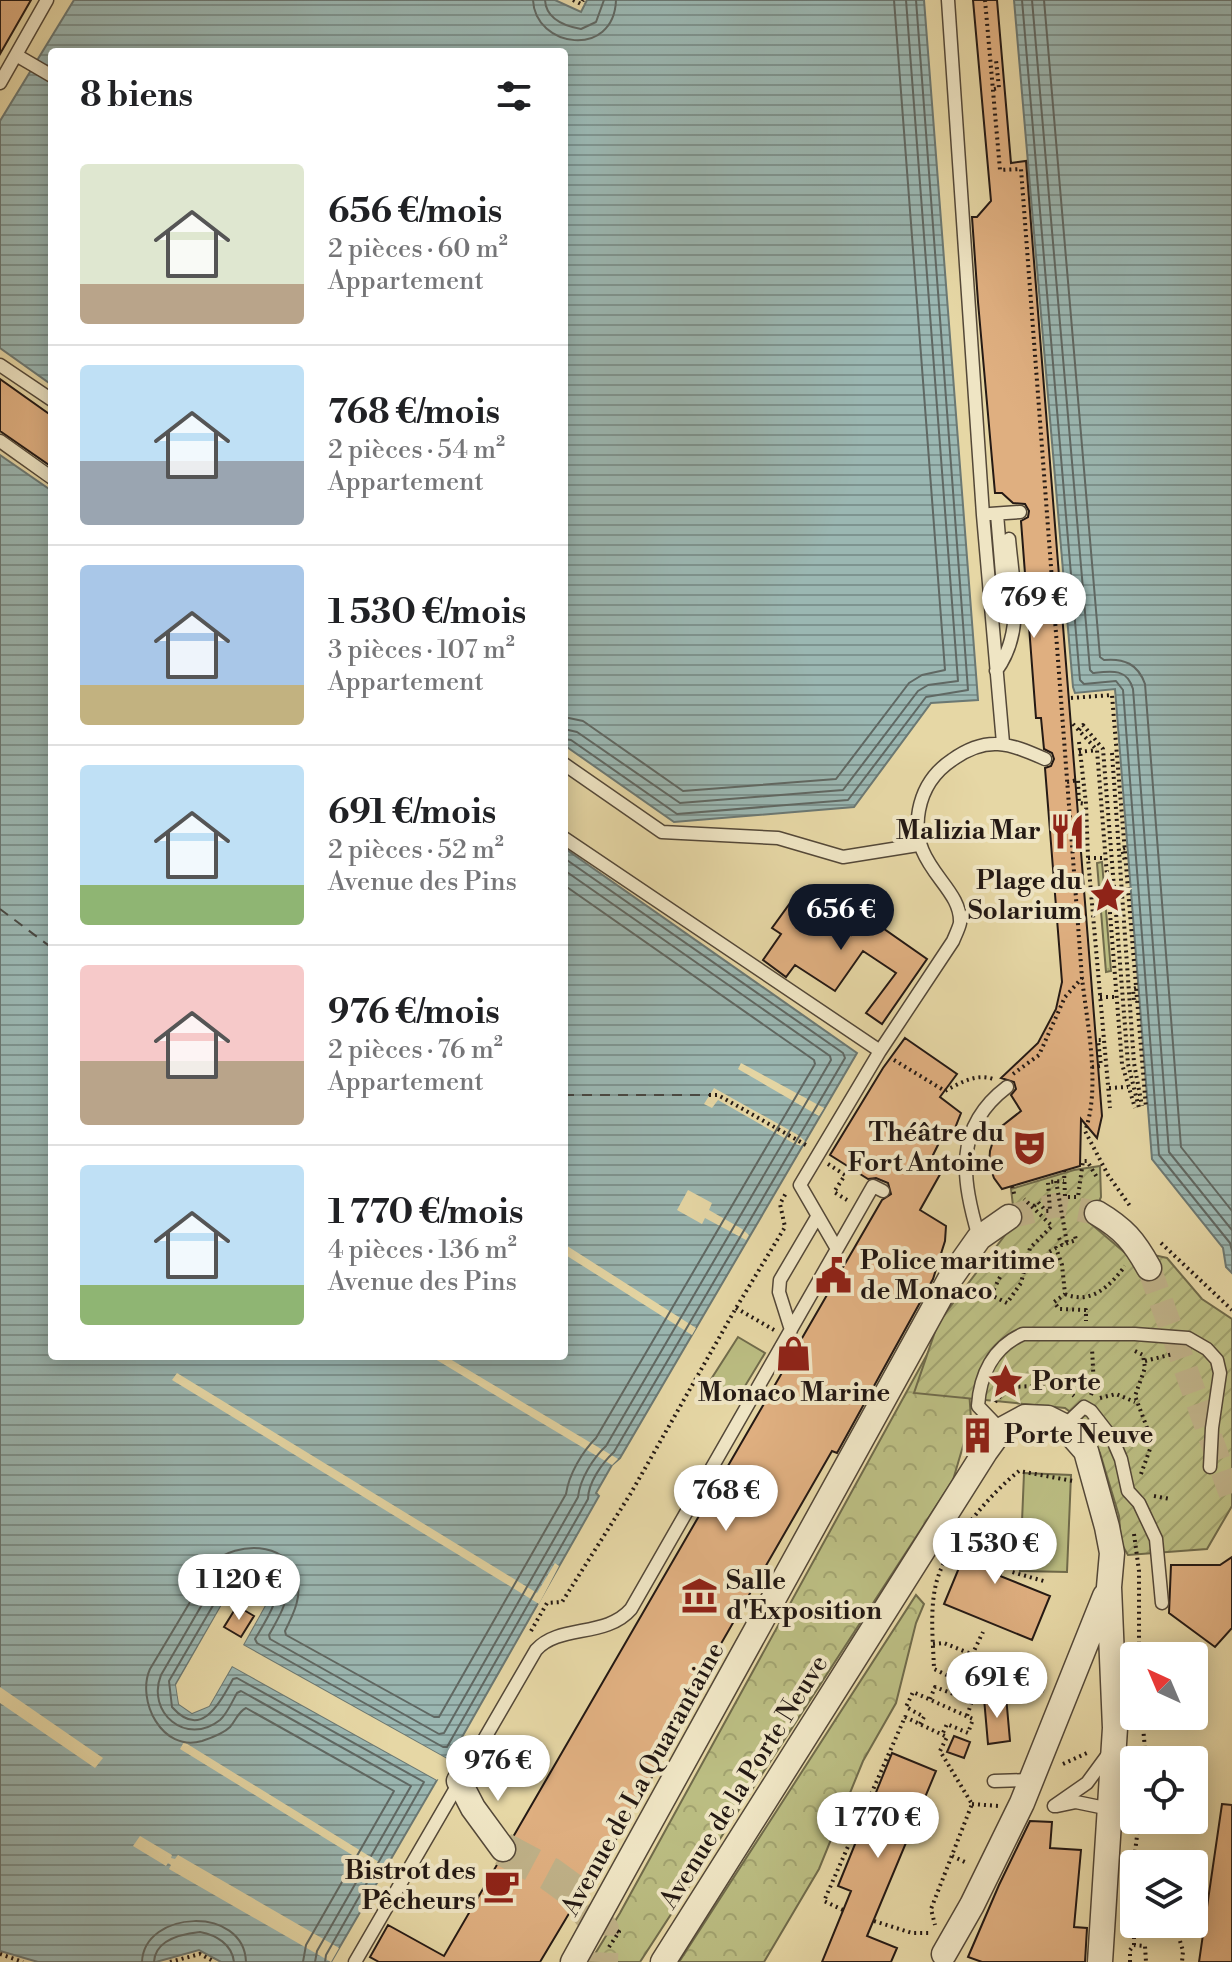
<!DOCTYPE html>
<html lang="fr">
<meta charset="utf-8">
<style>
body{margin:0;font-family:"Libre Bodoni",serif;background:#f2f2f2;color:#202124;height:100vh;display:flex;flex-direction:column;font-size:30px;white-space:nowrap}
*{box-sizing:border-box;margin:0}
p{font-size:26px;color:#757577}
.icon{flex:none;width:44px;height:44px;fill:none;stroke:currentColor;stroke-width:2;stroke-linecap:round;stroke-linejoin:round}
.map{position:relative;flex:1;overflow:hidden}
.drawer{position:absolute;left:48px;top:48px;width:520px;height:1312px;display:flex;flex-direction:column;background:#fff;border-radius:8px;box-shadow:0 4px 20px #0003}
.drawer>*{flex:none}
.needle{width:52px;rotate:316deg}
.fabs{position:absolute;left:1120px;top:1642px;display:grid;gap:16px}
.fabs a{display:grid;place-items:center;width:88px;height:88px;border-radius:8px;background:#fff;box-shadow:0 4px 20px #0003;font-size:40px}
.price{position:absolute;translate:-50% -68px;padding:0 18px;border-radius:28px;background:#fff;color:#222;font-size:26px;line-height:52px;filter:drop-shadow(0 2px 4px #0008)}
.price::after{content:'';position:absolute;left:50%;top:48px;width:24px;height:18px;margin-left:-12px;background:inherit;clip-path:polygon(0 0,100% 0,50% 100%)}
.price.selected{background:#111827;color:#fff}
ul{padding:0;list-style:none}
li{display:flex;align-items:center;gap:24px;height:200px;padding:0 32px}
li+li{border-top:2px solid #e0e0e0}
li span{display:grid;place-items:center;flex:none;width:224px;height:160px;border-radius:8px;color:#555}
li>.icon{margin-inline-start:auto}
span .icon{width:96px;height:96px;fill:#fffc;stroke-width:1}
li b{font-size:34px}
h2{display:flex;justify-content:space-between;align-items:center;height:96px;padding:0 32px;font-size:34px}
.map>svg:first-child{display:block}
.grass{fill:url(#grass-tufts);stroke:#706b4b;stroke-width:2}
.forest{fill:url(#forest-crowns);stroke:#706b4b;stroke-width:2}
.park{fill:#bbbd82;stroke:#706b4b;stroke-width:2}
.garden{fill:url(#garden-furrows);stroke:#706b4b;stroke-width:2}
.water{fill:url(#water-rules);stroke:#6b7873;stroke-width:2}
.pier{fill:#e6d7a5}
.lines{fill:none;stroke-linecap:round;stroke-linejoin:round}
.shore{stroke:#606863;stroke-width:2}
.ferry{stroke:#484843;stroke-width:2;stroke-dasharray:10 8;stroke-linecap:butt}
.building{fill:#dfaf80;stroke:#241914;stroke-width:2}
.minor-tunnel{stroke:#bfb188;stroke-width:24;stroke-dasharray:24 12;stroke-linecap:butt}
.secondary-tunnel{stroke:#bfb188;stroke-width:34;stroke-dasharray:34 17;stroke-linecap:butt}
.service-casing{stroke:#544838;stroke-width:15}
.minor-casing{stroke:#544838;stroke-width:27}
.path{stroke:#241914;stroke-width:4;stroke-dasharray:2 4;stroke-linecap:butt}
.service{stroke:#efe5c4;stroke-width:12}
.minor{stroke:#efe5c4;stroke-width:24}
.labels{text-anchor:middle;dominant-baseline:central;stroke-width:8;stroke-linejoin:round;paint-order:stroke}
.poi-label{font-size:26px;font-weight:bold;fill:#241914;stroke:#efe5c4;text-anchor:end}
.street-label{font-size:26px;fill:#241914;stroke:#efe5c4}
</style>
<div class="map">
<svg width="1232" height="1962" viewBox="0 0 1232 1962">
<defs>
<pattern id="grass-tufts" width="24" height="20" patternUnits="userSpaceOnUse" patternTransform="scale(2)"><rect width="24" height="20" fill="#bbbd82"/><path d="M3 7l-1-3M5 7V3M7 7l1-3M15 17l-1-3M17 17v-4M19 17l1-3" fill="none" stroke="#a1a26f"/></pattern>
<pattern id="forest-crowns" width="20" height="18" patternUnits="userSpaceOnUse" patternTransform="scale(2)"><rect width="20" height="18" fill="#bbbd82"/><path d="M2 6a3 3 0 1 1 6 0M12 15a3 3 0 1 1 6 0" fill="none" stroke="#a1a26f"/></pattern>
<pattern id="garden-furrows" width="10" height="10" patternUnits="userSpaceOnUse" patternTransform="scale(2)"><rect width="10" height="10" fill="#bbbd82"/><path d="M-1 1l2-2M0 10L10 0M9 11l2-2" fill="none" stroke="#a1a26f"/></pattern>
<pattern id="water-rules" width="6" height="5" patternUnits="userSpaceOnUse" patternTransform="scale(2)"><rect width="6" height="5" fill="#9bb7b2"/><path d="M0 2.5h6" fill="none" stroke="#7e9490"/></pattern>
</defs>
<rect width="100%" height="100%" fill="#e6d7a5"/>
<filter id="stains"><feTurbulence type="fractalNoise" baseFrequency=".0025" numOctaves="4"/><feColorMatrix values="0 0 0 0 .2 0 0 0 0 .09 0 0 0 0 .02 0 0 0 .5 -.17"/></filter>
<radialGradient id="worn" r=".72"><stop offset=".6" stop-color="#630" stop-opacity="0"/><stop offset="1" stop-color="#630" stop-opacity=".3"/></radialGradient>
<path class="grass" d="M1102 862 1111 971 1106 972 1097 863Z"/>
<path class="forest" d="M945 1322 968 1375 971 1419 953 1480 640 1962H590L620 1913Z
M916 1595 924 1604 916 1623 896 1703 863 1761 819 1869 764 1962H679Z"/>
<path class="park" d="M738 1337 765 1353 736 1401 708 1384Z
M1024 1473 1071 1475 1067 1572 1020 1571Z"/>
<path class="garden" d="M1100 1166 1101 1197 1090 1223 1137 1263 1154 1255 1167 1258 1202 1299 1232 1319V1506L1207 1549 1128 1555 1121 1543 1119 1516 1100 1453 1087 1425 1065 1408 914 1393 938 1323 1015 1222 1011 1189 1074 1170Z"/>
<path class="water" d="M74 0H555L581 12 587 0H924L978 700 931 703 854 807 674 822 564 745V52H52V385L0 348V121Z
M1014 0H1232V1273L1226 1267 1223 1248 1152 1159 1115 689 1075 693 1073 687Z
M0 455 52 491V1356H564V848L857 1053 620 1458 612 1465 596 1493 599 1496 449 1760 243 1645 268 1600V1584L255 1577 235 1582 176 1684 179 1704 192 1713 209 1706 232 1666 437 1780 331 1962H221L199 1950 156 1962H38L0 1951Z"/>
<path class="pier" d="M741 1063 824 1108 819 1116 738 1069Z
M714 1088 798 1135 805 1141 801 1146 793 1143 718 1100 712 1108 704 1104Z
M688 1190 712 1203 709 1210 742 1229 749 1235 746 1240 705 1218 702 1224 677 1210Z
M564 1244 696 1328 692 1335 564 1254Z
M430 1356H445L618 1459 612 1465Z
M177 1373 537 1593 555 1563 559 1566 539 1604 172 1380Z
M255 1577 268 1584V1600L243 1645 449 1760 447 1763 240 1648 239 1643 264 1599V1587L254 1581 238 1586 180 1685 183 1702 192 1709 206 1703 229 1663 233 1662 439 1776 437 1780 232 1666 209 1706 192 1713 179 1704 176 1685 235 1582Z
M0 1687 103 1758 95 1768 0 1703Z
M184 1742 387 1867 383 1874 180 1749Z
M140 1836 172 1855 171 1858 175 1859 178 1855 339 1948 331 1962 169 1869 171 1865 168 1863 166 1866 133 1846Z"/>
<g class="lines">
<path class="shore" d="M533 0C535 48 614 59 616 0
M545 0C546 19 564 26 581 29L596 22 604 0
M1022 0 1080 680 1084 684 1116 681 1123 690 1159 1155 1230 1243 1232 1251
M1032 0 1090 670 1093 673C1111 671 1127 668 1133 689L1169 1152 1232 1230
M1044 0 1100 657 1104 660C1124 658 1138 664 1145 684L1181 1147 1232 1211
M564 717 583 721 683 791 836 779 909 683 922 675 945 670 894 0
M564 729 577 732 680 803 843 790 918 691 928 685 958 681 906 0
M564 739 571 740 677 814 848 800 926 697 968 690 916 0
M142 1962C144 1910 244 1905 246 1962
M154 1962C155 1940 181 1934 200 1932 216 1935 232 1944 234 1962
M303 1962 306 1945 394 1791 246 1708C238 1712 236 1720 230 1727 223 1734 211 1738 202 1741 162 1753 136 1700 150 1669L214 1562C237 1542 285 1541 296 1575 303 1595 294 1613 285 1631L286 1635 434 1717H439L566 1494C569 1474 582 1452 596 1438L815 1064 814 1060 564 885
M315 1962 317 1951 411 1786 241 1691 237 1693C232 1702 227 1714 220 1720 186 1747 146 1712 161 1675L221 1572C237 1557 279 1553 286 1581 290 1602 278 1618 269 1635L270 1639 439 1734 444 1733 578 1497C580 1479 593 1458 606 1446L831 1060 830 1056 564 870
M325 1962 326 1955 424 1782 237 1678 233 1679C219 1704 201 1740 172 1707L169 1681 229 1578 257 1569C262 1572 271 1575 274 1579 285 1594 263 1625 255 1639L257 1643 443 1747H447L588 1499C588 1483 602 1463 614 1452L845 1058 843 1053 564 858"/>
<path class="ferry" d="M0 909 52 948
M564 1095H709"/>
</g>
<path class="building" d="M0 0H31L0 54Z
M973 0H997L1011 163 1026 161 1102 1116 1097 1138 1081 1119 1080 1166 1002 1189 994 1178 989 1164 990 1151 994 1138 1002 1126 1021 1111 1011 1095 1016 1089 1014 1082 1001 1078 1038 1043 1056 1009 1062 982 1045 768 1051 766 1054 759 1052 753 1044 749 1041 718H1036L1021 521 1028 517 1029 511 1025 504 1013 503 1002 493H995L978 302 972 217H977L991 201Z
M0 379 52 416V467L0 431Z
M796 895 851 935 864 915 927 959 882 1024 866 1013 896 973 863 951 835 991 795 965 786 977 763 960 781 934 772 928Z
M905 1038 957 1074 940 1097 961 1113 953 1133 946 1129 930 1161 943 1169 920 1210 946 1226 945 1241 933 1279 837 1453 832 1451 665 1741 671 1744 600 1867 598 1865 540 1962H379L370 1957 388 1925 444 1956 498 1863 505 1864 516 1856 518 1847 513 1837 882 1200 891 1194 888 1183 876 1178 868 1179 830 1155 883 1068Z
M978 1522 1016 1538 1000 1576 1050 1596 1032 1640 944 1604Z
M1232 1557V1628L1215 1647 1169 1613 1171 1565H1220Z
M237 1606 254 1616 241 1637 224 1627Z
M1006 1696 1010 1741 988 1744 984 1698Z
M954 1736 970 1742 964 1758 947 1752Z
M892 1753 936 1771 867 1936 897 1948 891 1962H822L851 1891 838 1886Z
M1222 1804 1232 1805V1962H1199Z
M1030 1821 1052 1822 1050 1848 1081 1850 1074 1927 1087 1928 1085 1962H982L968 1957 999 1885Z"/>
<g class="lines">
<path class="minor-tunnel" d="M1009 1217 1056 1205 1097 1213
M1149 1268 1232 1497"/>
<path class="secondary-tunnel" d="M503 1849 550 1874 572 1890 602 1930 601 1962"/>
<defs>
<path id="service" d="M948 0 983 515 1003 743
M16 55 52 76
M0 83 47 0
M0 365 52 400
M0 441 52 478
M990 514 1020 512
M997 514 1005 610
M996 671C1025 632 1013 585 1009 539
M564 764 662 832 778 838 843 857 918 845
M564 838 880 1051
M979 1238C962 1179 953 1128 1007 1087
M837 1249 873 1186 883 1191
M791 1330 779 1292 780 1280 817 1217
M1064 1426 1084 1407 1091 1411 1112 1438 1121 1459 1128 1491 1139 1503 1156 1539 1162 1603
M1001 1430 978 1406C980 1375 993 1347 1023 1334H1135L1188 1338 1207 1349 1217 1360 1220 1373 1212 1428 1210 1467
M994 1781 1032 1780
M1054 1806 1087 1783 1109 1753
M1057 1806 1076 1802 1110 1809
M355 1962 536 1650C559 1624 606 1638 631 1609L837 1249 800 1185 880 1051 953 941C955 936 959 928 960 923 962 885 908 867 919 810 923 789 934 772 952 760 987 735 1009 743 1045 759"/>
<path id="minor" d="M1097 1213C1124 1229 1134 1241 1149 1268
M459 1781 473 1808 503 1849
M944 1954 972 1905 1022 1803 1105 1596
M573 1962 950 1279 979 1238 1009 1217
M663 1962 985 1452 1001 1430 1025 1417 1048 1418 1064 1426 1086 1451 1107 1527 1112 1553 1109 1587 1115 1728 1100 1962"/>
</defs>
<use href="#service" class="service-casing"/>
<use href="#minor" class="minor-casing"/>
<path class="path" d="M573 0 581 4 583 0
M985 0 1000 170 1021 169 1082 978C1087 1023 1101 1088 1085 1131L1108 1175 1130 1206
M994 89 999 88 996 60
M1071 698 1112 695 1146 1108
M1073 724 1097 750 1122 1064 1135 1108
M1079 730 1083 725 1103 749 1128 1064 1139 1108
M1079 742 1086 804 1088 858 1110 1108
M1079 752 1097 750
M1112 753 1134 1063 1142 1106
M1067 782 1078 780 1079 803 1086 804
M1125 848 1122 849 1125 861
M1088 858H1105
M1136 988 1133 989 1134 1001H1137
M1100 997H1117
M894 1060 945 1091C960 1083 976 1073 993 1079
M1092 1067 1101 1066 1098 1040H1103
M1013 1074 1039 1055 1065 997 1082 978
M1109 1088 1128 1087
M709 1095H718L806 1145
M828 1164 845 1175 834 1192 847 1200
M1064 1170 1065 1197H1078L1083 1161H1087L1098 1179
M1056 1181 1067 1243
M1012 1186 1015 1197
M1034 1206 1038 1202 1046 1211H1050L1048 1182 1064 1181
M1059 1238 1062 1245 1076 1240 1075 1236
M1161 1243 1232 1310
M1027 1261 1039 1264 1045 1262 1049 1252 1056 1248 1062 1265 1065 1294 1054 1302 1059 1309 1086 1310V1321
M1000 1277 991 1295 1007 1303 1021 1283 1030 1248 1052 1226 1024 1199
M1065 1294C1091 1305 1110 1286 1125 1266
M736 1308 774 1330
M1135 1351 1143 1355 1145 1368 1135 1396 1149 1433 1150 1449 1141 1474
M1145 1361 1173 1354
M1091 1395 1094 1387 1092 1348
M1100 1398 1116 1394 1135 1402
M995 1402 1009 1387 1036 1386 1055 1381 1074 1396
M1154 1496 1170 1499
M1006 1527 1018 1532 1012 1572 1047 1582
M1134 1534 1139 1571V1656
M531 1631 547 1603 562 1602 631 1493 736 1308 785 1227 780 1204 786 1193
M933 1644 944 1643 1003 1667 1014 1683
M972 1655 983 1632
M1044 1691C1020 1681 1002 1681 978 1690L934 1669C933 1638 928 1598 941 1569 956 1535 990 1494 1019 1471L1073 1481
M930 1699 935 1687 972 1701 967 1716
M1142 1716 1146 1760
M920 1724 924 1717 906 1707 913 1692 973 1719 968 1733 947 1724 942 1735
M1063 1764 1087 1753
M972 1804 999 1806
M1139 1820 1134 1860 1139 1861
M952 1856 967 1863
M843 1910 824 1901 905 1717 947 1737 940 1751 972 1804 931 1909 935 1925
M874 1921 912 1933H929
M1180 1941 1183 1951 1182 1962
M1134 1945V1935
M609 1947 619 1932 614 1929
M0 1954 23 1962
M170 1962 200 1954 215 1962
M1130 1962V1950L1134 1945 1145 1946 1146 1962"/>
<use href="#service" class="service"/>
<use href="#minor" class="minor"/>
</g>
<defs>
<symbol id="restaurant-bare" viewBox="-9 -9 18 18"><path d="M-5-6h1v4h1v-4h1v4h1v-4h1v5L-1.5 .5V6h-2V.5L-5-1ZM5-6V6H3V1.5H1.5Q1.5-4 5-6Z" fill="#8f2418" stroke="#efe5c4" stroke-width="2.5" paint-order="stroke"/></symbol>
<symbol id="sight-bare" viewBox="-9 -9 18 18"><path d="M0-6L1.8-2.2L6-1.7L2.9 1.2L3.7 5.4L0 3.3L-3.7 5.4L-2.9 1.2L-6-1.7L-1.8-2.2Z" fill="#8f2418" stroke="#efe5c4" stroke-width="2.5" paint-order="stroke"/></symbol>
<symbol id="theatre-bare" viewBox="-9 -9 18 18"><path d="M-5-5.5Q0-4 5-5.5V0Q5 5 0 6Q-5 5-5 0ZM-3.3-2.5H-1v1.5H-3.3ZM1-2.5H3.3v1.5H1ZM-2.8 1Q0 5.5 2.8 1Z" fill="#8f2418" stroke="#efe5c4" stroke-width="2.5" paint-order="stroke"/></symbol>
<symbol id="civic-bare" viewBox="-9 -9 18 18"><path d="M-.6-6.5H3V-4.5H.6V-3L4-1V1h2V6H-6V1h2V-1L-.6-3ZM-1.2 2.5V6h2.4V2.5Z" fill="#8f2418" stroke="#efe5c4" stroke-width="2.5" paint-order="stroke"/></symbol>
<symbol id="shop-bare" viewBox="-9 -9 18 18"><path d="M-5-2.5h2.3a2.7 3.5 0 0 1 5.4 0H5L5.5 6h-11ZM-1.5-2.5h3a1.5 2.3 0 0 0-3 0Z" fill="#8f2418" stroke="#efe5c4" stroke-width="2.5" paint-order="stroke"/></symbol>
<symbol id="building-bare" viewBox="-9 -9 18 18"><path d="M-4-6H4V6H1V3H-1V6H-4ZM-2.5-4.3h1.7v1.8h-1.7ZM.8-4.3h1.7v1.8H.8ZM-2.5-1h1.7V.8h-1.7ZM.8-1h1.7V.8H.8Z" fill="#8f2418" stroke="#efe5c4" stroke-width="2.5" paint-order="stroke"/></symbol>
<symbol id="museum-bare" viewBox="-9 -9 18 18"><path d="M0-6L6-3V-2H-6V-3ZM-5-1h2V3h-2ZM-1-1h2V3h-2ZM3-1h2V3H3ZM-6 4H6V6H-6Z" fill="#8f2418" stroke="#efe5c4" stroke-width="2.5" paint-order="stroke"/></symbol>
<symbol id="cafe-bare" viewBox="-9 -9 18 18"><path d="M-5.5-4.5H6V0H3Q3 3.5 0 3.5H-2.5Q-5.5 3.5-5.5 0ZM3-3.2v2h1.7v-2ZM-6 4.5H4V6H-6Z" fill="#8f2418" stroke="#efe5c4" stroke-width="2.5" paint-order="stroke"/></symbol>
</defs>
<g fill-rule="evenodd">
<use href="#restaurant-bare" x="1042" y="806" width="51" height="51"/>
<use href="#sight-bare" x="1082" y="870" width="51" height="51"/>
<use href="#theatre-bare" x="1004" y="1122" width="51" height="51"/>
<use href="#civic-bare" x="808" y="1250" width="51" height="51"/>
<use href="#shop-bare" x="768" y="1328" width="51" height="51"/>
<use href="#sight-bare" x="980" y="1356" width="51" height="51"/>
<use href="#building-bare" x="952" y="1410" width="51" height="51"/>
<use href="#museum-bare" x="674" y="1570" width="51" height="51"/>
<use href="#cafe-bare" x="476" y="1860" width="51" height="51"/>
</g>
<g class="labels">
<g class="poi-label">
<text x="1041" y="831">Malizia Mar</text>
<text x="1082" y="881">Plage du<tspan x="1082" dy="30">Solarium</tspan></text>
<text x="1004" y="1133">Théâtre du<tspan x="1004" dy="30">Fort Antoine</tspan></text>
<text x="860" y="1261" text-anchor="start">Police maritime<tspan x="860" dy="30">de Monaco</tspan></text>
<text x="1032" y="1382" text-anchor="start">Porte</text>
<text x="794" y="1393" text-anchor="middle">Monaco Marine</text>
<text x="1004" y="1435" text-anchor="start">Porte Neuve</text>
<text x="726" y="1581" text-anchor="start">Salle<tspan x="726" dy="30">d'Exposition</tspan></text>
<text x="476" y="1871">Bistrot des<tspan x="476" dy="30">Pêcheurs</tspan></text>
</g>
<g class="street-label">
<text transform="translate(643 1779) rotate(-61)">Avenue de La Quarantaine</text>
<text transform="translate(744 1782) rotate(-58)">Avenue de la Porte Neuve</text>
</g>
</g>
<rect width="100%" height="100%" filter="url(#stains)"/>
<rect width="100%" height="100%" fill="url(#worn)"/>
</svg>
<div class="fabs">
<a><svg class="needle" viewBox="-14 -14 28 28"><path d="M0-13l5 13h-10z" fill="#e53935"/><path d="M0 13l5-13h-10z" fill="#757577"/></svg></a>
<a><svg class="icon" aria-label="locate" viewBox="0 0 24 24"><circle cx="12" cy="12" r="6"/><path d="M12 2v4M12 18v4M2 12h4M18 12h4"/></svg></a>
<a><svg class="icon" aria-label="layers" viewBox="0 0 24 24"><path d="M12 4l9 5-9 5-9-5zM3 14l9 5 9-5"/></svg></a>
</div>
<b class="price" style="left:1034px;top:640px">769 €</b>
<b class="price selected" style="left:841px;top:952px">656 €</b>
<b class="price" style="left:726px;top:1533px">768 €</b>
<b class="price" style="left:995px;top:1586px">1 530 €</b>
<b class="price" style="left:239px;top:1622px">1 120 €</b>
<b class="price" style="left:997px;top:1720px">691 €</b>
<b class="price" style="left:498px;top:1803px">976 €</b>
<b class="price" style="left:878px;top:1860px">1 770 €</b>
<section class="drawer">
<h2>8 biens<svg class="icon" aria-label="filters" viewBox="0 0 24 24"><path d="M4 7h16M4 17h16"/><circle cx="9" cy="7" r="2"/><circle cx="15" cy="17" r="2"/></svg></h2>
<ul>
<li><span style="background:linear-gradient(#dfe7d0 75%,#b9a48a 0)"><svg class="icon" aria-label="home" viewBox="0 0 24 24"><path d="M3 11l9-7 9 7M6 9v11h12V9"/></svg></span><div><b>656 €/mois</b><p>2 pièces · 60 m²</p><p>Appartement</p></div></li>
<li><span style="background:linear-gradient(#bfe0f5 60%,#9aa5b1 0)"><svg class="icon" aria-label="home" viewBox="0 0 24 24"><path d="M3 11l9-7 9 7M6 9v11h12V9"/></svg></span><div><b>768 €/mois</b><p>2 pièces · 54 m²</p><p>Appartement</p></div></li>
<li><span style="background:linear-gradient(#a9c7e8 75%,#c2b280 0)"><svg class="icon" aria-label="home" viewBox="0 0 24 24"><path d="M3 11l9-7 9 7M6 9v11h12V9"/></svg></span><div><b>1 530 €/mois</b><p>3 pièces · 107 m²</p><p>Appartement</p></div></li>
<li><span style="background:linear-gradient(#bfe0f5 75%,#8fb573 0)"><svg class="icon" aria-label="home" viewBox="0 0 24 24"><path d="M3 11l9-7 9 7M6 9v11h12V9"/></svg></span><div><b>691 €/mois</b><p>2 pièces · 52 m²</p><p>Avenue des Pins</p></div></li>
<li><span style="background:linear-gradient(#f6c9c9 60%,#b9a48a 0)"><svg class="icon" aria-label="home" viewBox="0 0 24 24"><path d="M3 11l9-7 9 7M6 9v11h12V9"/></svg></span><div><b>976 €/mois</b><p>2 pièces · 76 m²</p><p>Appartement</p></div></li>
<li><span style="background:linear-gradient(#bfe0f5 75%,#8fb573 0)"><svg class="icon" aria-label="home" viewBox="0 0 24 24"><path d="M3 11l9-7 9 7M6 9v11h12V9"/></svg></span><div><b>1 770 €/mois</b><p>4 pièces · 136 m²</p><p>Avenue des Pins</p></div></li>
</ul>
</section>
</div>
